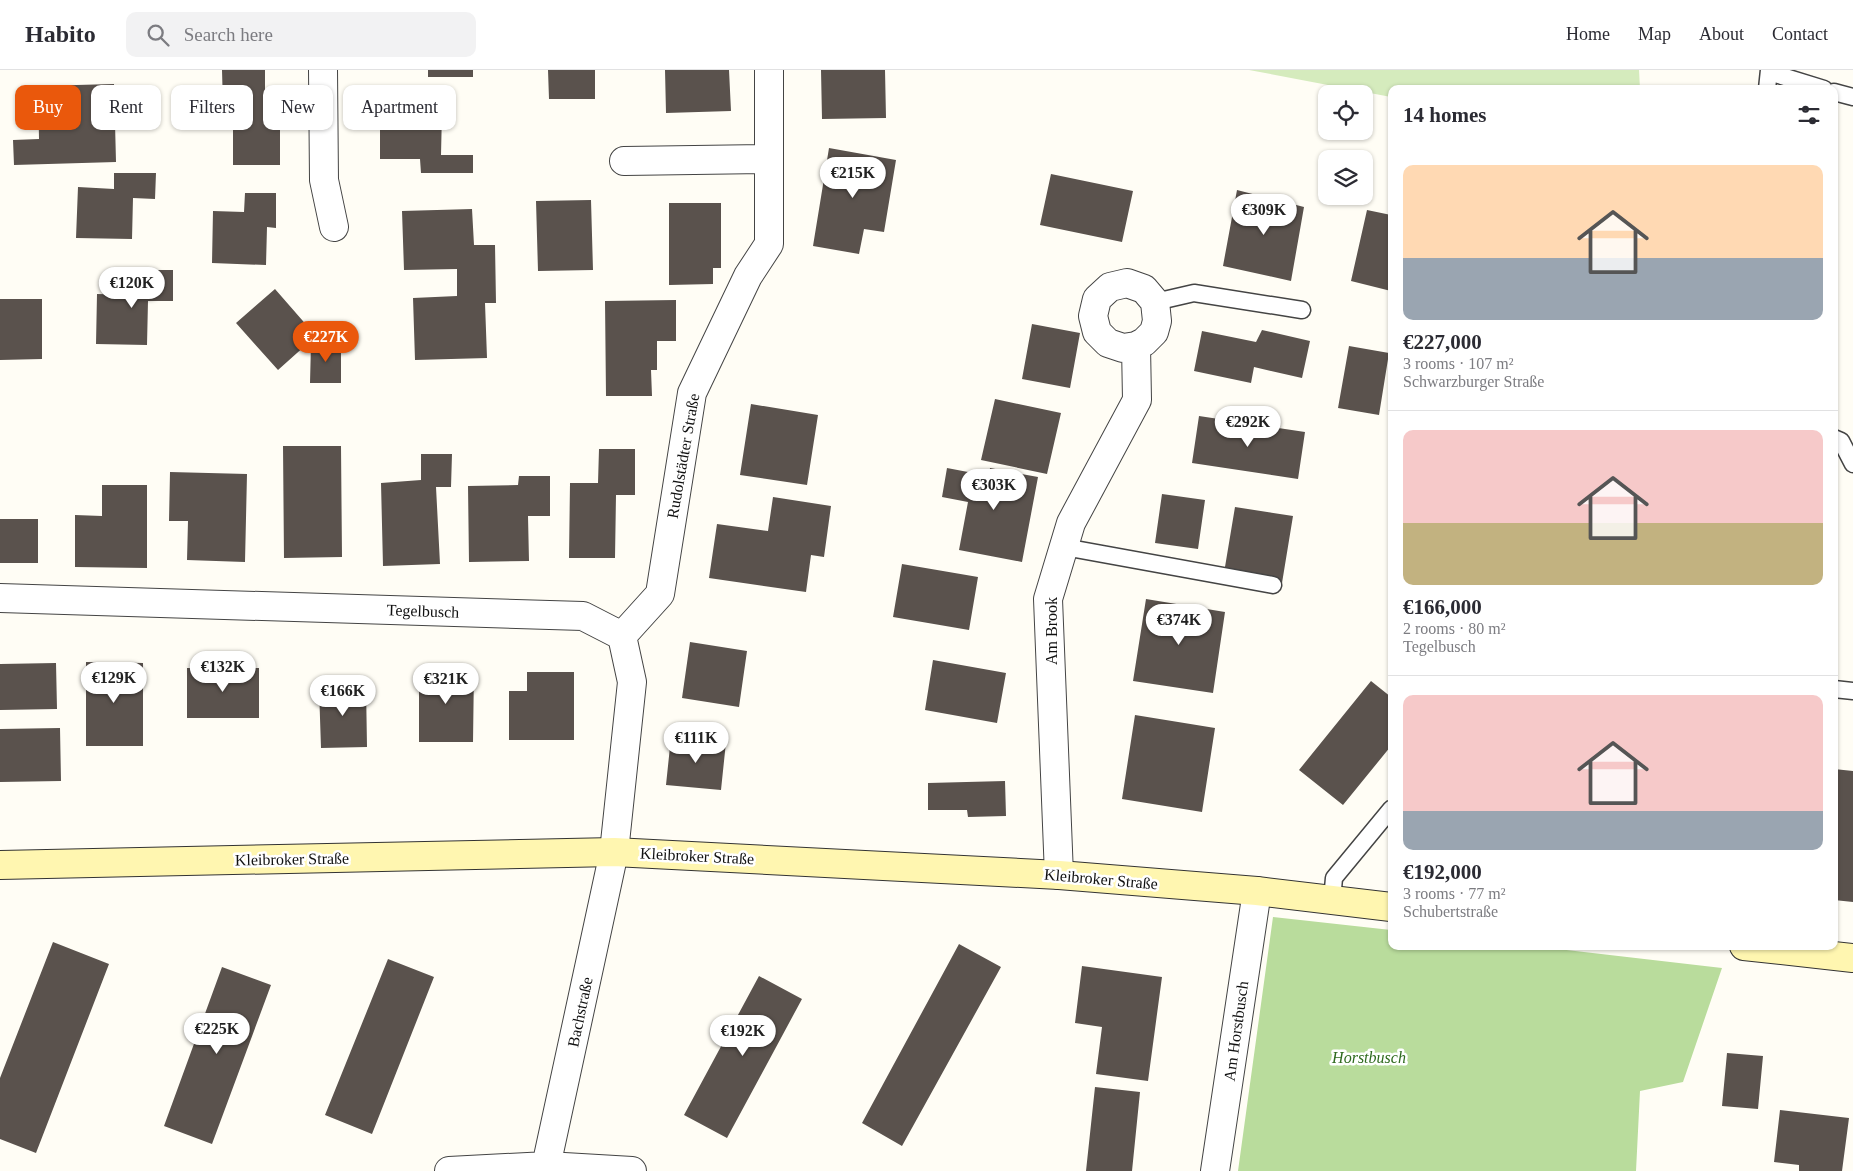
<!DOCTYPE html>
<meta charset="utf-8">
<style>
body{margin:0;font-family:Georgia,serif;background:#f2f2f3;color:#2b2b33;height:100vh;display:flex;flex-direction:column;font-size:19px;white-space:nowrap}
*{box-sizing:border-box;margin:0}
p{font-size:16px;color:#7c7c81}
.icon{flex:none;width:28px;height:28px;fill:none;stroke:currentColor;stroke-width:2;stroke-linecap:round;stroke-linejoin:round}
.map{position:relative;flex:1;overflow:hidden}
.sheet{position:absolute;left:1388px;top:15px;width:450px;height:865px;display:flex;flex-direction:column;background:#fff;border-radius:10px;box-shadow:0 1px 4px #0004}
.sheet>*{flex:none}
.hud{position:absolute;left:15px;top:15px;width:475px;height:45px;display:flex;gap:10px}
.fabs{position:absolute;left:1318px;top:15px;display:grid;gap:10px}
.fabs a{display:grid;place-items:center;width:55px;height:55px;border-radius:10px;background:#fff;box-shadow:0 1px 4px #0004;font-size:25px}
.price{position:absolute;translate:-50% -42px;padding:0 11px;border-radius:18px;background:#fff;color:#222;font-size:16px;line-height:32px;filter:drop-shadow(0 1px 2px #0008)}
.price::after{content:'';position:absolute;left:50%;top:30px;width:15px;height:11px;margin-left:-8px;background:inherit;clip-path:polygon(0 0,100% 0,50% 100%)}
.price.current{background:#ea580c;color:#fff}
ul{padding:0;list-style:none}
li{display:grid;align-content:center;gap:10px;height:265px;padding:0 15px}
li+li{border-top:1px solid #e1e1e2}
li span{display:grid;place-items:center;height:155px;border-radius:10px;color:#555}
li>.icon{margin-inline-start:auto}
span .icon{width:90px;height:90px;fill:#fffc;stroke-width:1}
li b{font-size:21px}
h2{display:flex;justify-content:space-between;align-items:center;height:60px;padding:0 15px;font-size:21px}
.tag{padding:0 18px;border-radius:10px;background:#fff;box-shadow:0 1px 4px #0004;font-size:18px;line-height:45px}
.tag.current{background:#ea580c;color:#fff}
header{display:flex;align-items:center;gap:30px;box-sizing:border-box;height:70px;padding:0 25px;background:#fff;border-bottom:1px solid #e1e1e2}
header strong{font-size:24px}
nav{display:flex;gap:28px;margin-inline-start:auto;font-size:18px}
.search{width:350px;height:45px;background:#f2f2f3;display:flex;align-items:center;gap:12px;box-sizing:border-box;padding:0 18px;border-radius:10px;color:#7c7c81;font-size:19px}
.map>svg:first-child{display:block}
.green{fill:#d5ebbd}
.forest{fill:#b9dc9c}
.building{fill:#5a524d}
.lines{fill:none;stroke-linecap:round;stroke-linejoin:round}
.lane-casing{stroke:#444;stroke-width:19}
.street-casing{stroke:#444;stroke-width:30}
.secondary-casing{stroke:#333;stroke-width:30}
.lane{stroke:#fff;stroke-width:16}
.street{stroke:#fff;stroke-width:28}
.secondary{stroke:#fff6b0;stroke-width:28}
.labels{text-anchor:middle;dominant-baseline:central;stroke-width:5;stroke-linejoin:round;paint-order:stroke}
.street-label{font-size:16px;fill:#111;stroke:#fff}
.park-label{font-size:16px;font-style:italic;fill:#2f6b1f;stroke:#fff}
</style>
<header>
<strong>Habito</strong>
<div class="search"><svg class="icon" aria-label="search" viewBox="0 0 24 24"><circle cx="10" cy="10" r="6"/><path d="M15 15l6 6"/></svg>Search here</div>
<nav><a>Home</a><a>Map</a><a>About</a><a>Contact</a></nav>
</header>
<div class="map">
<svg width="1853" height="1101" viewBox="0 0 1853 1101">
<rect width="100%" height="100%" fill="#fffdf5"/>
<path class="green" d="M1249 0H1639L1640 19H1391V27Z"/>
<path class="forest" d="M1273 847 1391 860V876H1532L1722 898 1683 1012 1640 1021 1636 1101H1238Z"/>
<path class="building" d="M222 0H265V36H280V95H233V36H223Z
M428 0H473V7H428Z
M548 0H595V29H549Z
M665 0H729L731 41 666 43Z
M821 0H885L886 48 822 49Z
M114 14 116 92 14 95 13 70 39 69 38 16Z
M380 42H442L441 85H473V103H421L420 89H380Z
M829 78 896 90 884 162 864 159 859 184 813 176Z
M114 103H156L155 129 133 128 132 169 76 168 78 117 114 119Z
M1051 104 1133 121 1122 172 1040 155Z
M1237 120 1304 137 1291 211 1223 196Z
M245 123H276V158L267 157 266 195 212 193 213 141 244 142Z
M591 130 593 200 538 201 536 131Z
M669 133H721V198H713V214L669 215Z
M472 139 474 175H495L496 233H485L487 288 415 290 413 228 457 226V199L404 200 402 141Z
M1367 140 1391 145V221L1351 211Z
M137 200H173V231H148L147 275 96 274 97 224 137 225Z
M275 219 316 266 278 300 236 253Z
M0 229H42V289L0 290Z
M676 230V271H657V300H651L652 326H606L605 231Z
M1032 254 1080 263 1070 318 1022 309Z
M1262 260 1310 271 1302 308 1254 297 1251 313 1194 301 1202 261 1256 272Z
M311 273H341V313H310Z
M1349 276 1389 283 1379 345 1338 338Z
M995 329 1061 343 1047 404 981 390Z
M751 334 818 345 807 415 740 405Z
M1199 346 1305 362 1298 409 1192 393Z
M283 376H341L342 487 284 488Z
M599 379H635V425H616L615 488H569L570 413H598Z
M421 384H452L451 417H436L440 494 383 496 381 413 421 410Z
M947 398 989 406 990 398 1038 407 1022 492 959 480 968 432 942 427Z
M170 402 247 404 245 492 187 490 188 451H169Z
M519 406H550V446H528L529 491 469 492 468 416 518 415Z
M102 415H147V498L75 497V445L102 446Z
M1162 424 1205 430 1198 479 1155 473Z
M773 427 831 436 824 487 811 485 806 522 709 508 717 454 768 461Z
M1235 437 1293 446 1282 513 1224 503Z
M0 449H38V493H0Z
M902 494 978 507 969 560 893 547Z
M1146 529 1225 542 1213 623 1133 611Z
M690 572 747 581 739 637 682 628Z
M933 590 1006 603 997 653 925 640Z
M86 592 143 593V676H86Z
M56 593 57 639 0 640V594Z
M187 598H259V648H187Z
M419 598H474L473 672H419Z
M527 602H574V670H509V621H527Z
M1371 611 1391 627V676L1343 735 1299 700Z
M366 616 367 677 321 678 319 618Z
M1135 645 1215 658 1202 742 1122 729Z
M60 658 61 711 0 712V659Z
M671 667 726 672 721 720 666 715Z
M1834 699 1853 701V832L1834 830Z
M1005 711 1006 746 968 747 967 740H928V713Z
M53 872 109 894 36 1083 0 1069V1008Z
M959 874 1001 897 902 1076 862 1053Z
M388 889 434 907 372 1064 325 1045Z
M1082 896 1162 907 1148 1011 1096 1004 1102 957 1075 953Z
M222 897 271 915 212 1074 164 1056Z
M759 906 802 929 727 1068 684 1045Z
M1727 983 1763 986 1758 1039 1722 1036Z
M1095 1017 1140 1022 1132 1101H1086Z
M1780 1040 1849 1048 1842 1101H1799V1095L1774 1092Z"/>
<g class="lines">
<defs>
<path id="lane" d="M1769 2 1824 19
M1767 19 1769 0
M1834 22 1853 27
M1155 232 1194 223 1302 240
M1834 368 1841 371 1853 394
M1064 477 1273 515
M1834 619 1853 621
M1332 830 1334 808 1391 739"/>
<path id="street" d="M323 0 324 110 334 157
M624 91 768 89
M0 528 583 546 622 566 632 612 614 782 545 1101
M622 566 660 524 692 323 748 206 769 174V0
M1059 805 1048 529 1071 453 1137 330 1136 276 1123 278 1108 273 1097 262 1093 246 1097 229 1110 217 1127 213 1144 219 1155 232 1157 251 1154 262 1144 272 1136 276
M449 1101 547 1096 632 1101
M1215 1101 1257 821"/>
<path id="secondary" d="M0 795 614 782 1059 805 1257 821 1391 837
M1744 876 1853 888"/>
</defs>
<use href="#lane" class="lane-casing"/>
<use href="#street" class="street-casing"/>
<use href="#secondary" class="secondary-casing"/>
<use href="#lane" class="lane"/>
<use href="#street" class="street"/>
<use href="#secondary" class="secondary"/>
</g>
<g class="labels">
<g class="street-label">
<text transform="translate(683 386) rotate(-80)">Rudolstädter Straße</text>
<text transform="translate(423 541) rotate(2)">Tegelbusch</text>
<text transform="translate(1051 561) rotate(-90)">Am Brook</text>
<text transform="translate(697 786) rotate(3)">Kleibroker Straße</text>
<text transform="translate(292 789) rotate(-1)">Kleibroker Straße</text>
<text transform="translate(1101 809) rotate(5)">Kleibroker Straße</text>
<text transform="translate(580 942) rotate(-78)">Bachstraße</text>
<text transform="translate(1236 961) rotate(-82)">Am Horstbusch</text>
</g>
<g class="park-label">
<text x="1369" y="987">Horstbusch</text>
</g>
</g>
</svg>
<div class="fabs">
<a><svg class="icon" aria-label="locate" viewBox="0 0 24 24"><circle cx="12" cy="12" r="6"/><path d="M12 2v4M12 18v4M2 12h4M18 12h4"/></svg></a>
<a><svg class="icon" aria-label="layers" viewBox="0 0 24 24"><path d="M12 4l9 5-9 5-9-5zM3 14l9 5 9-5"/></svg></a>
</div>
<b class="price" style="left:853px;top:129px">€215K</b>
<b class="price" style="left:1264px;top:166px">€309K</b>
<b class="price" style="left:132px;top:239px">€120K</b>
<b class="price current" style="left:326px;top:293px">€227K</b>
<b class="price" style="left:1248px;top:378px">€292K</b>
<b class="price" style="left:994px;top:441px">€303K</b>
<b class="price" style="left:1179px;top:576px">€374K</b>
<b class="price" style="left:223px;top:623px">€132K</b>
<b class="price" style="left:114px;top:634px">€129K</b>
<b class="price" style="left:446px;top:635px">€321K</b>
<b class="price" style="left:343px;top:647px">€166K</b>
<b class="price" style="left:696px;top:694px">€111K</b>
<b class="price" style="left:217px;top:985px">€225K</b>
<b class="price" style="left:743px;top:987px">€192K</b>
<div class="hud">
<a class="tag current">Buy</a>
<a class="tag">Rent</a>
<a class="tag">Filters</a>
<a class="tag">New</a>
<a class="tag">Apartment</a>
</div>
<section class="sheet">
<h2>14 homes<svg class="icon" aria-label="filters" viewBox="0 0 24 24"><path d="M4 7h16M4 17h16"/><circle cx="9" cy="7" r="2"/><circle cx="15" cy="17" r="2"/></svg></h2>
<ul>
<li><span style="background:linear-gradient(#ffd9b3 60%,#9aa5b1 0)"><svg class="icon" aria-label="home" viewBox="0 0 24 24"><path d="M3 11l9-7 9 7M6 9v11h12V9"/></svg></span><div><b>€227,000</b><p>3 rooms · 107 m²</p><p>Schwarzburger Straße</p></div></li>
<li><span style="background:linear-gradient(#f6c9c9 60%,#c2b280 0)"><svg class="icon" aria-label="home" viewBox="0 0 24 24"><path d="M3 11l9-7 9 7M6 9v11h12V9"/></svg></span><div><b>€166,000</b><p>2 rooms · 80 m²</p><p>Tegelbusch</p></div></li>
<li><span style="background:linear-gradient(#f6c9c9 75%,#9aa5b1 0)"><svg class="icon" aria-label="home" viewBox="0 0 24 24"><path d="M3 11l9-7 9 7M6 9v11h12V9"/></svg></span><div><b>€192,000</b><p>3 rooms · 77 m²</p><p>Schubertstraße</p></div></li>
</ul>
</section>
</div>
